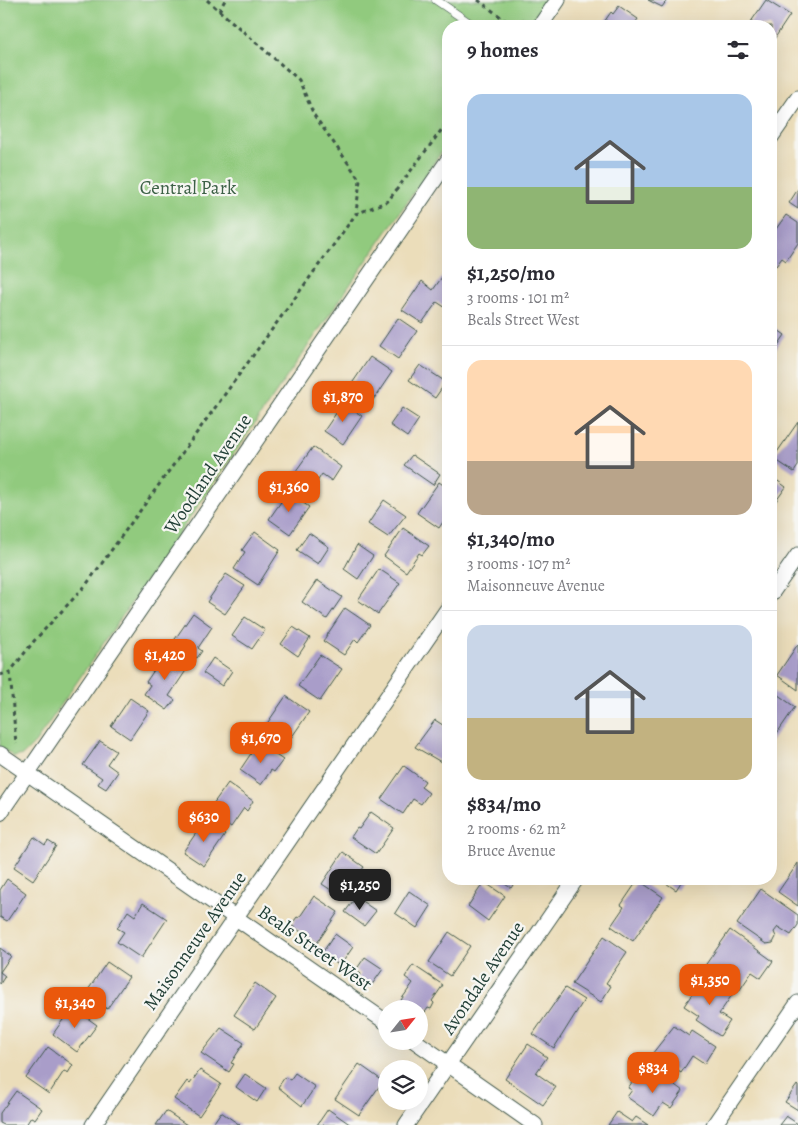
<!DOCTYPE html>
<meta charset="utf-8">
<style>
body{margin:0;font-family:Alegreya,serif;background:#f2f2f3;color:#2b2b33;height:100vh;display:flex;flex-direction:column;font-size:19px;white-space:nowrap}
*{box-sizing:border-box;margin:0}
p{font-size:16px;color:#7c7c81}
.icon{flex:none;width:28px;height:28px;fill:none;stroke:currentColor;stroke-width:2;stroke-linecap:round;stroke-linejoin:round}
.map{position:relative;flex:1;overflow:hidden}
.panel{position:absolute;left:442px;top:20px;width:335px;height:865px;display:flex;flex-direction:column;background:#fff;border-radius:20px;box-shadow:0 5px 20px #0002}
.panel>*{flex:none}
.needle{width:32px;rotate:60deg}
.buttons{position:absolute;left:378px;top:1000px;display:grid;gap:10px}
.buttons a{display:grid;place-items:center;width:50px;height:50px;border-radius:50%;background:#fff;box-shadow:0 5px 20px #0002;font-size:25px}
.price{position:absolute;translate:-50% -42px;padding:0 11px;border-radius:10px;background:#ea580c;color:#fff;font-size:16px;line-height:32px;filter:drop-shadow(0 1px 2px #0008)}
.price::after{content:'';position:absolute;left:50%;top:30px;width:15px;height:11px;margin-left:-8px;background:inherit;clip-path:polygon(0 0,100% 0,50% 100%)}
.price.selected{background:#222;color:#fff}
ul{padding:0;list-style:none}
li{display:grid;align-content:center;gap:10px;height:265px;padding:0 25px}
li+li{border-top:1px solid #e1e1e2}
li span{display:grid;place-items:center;height:155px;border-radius:15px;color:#555}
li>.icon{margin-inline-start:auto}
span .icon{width:90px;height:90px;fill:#fffc;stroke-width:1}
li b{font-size:21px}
h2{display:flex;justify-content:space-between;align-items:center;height:60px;padding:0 25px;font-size:21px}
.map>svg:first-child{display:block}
.green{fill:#91ca7e;stroke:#588459}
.building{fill:#a99dc9}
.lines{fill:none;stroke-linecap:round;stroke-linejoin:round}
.service-casing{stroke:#3e5548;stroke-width:9}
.minor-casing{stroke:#3e5548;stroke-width:17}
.path{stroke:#3e5548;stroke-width:3;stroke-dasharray:4 4;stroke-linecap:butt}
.service{stroke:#fff;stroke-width:8}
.minor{stroke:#fff;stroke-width:15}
.labels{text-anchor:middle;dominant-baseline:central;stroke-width:4.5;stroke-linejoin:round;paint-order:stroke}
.park-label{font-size:19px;fill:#3c6046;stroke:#f6f6f2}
.street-label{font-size:19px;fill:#1f3d34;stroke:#f6f6f2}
</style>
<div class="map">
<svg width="798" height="1125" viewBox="0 0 798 1125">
<rect width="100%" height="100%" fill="#f6f6f2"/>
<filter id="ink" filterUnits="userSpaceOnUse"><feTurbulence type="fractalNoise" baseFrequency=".02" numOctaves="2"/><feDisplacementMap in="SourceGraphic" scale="10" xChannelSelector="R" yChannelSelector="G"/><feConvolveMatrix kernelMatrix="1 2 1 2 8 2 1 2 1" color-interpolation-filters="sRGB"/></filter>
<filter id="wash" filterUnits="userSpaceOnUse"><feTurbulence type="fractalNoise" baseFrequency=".0096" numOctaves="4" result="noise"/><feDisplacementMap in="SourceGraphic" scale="20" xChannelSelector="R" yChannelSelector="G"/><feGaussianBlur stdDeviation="1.12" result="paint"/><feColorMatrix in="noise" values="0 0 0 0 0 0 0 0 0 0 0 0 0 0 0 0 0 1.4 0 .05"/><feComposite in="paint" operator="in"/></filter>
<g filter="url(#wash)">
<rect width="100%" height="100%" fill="#ebddba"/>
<path class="green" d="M0 0H546L528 26H449V141L35 743 23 755 14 757 0 746Z"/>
<g id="blocks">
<path class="building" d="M648 0H667L662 7Z
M766 0 790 15 771 44V26H748Z
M619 6 638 19 633 26 602 25 611 12 613 14Z
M798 189V209L789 203Z
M786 215 798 223V243L786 261 782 258 776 266 771 263V236Z
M449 267V303L446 308 437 302 422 323 402 310 422 281 433 290Z
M398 318 417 331 398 359 379 346Z
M771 325 785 335 774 351 771 350Z
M370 357 392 372 373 400 351 385Z
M420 365 446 382 435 398 409 380Z
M343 403 362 416 343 444 324 431Z
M402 408 419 419 407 437 390 425Z
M798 422V466L794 472 773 458Z
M313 447 341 467 332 481 322 474 313 488 293 475Z
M412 455 440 474 433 485 404 465Z
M771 476 786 487 771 508Z
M439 482 449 489V513L439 528 417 513Z
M288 492 309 507 290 534 269 519Z
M384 500 406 515 388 537 368 524Z
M403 528 429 546 422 555 419 553 406 572 384 556Z
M255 532 280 550 258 585 234 569 245 552 242 550Z
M309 533 329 547 318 564 297 550Z
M357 545 373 556 358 579 344 569Z
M379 569 400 583 378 614 358 600Z
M226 574 245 586 225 614 207 602Z
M317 580 342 597 327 619 302 602Z
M345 608 370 625 358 642 355 639 344 655 323 641Z
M193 613 212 627 198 648 202 651 197 658 173 642Z
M245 617 265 630 252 649 232 636Z
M293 627 310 638 298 656 281 644Z
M798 644V690L777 675Z
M165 654 187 669 169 696 175 700 167 710 144 694 150 685 146 682Z
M320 655 342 669 320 701 298 686Z
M213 658 232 671 222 686 203 673Z
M774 692 795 707 771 742V697Z
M286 696 309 712 289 741 266 725Z
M130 698 149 711 130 739 111 726Z
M435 720 449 729V751L441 762 415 747Z
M100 741 116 751 107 764 118 772 106 789 98 784 102 778 83 765Z
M258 743 283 760 274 772 271 770 261 785 240 770Z
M404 766 425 781 421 787 429 793 421 804 413 799 403 814 381 799Z
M228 783 253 801 247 811 244 808 231 827 208 811Z
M371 812 394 828 376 854 351 837 357 828 359 829Z
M205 820 225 835 204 866 183 852Z
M34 837 45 845 48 841 56 846 33 880 14 867Z
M343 852 364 867 343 898 322 884Z
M798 863V906L778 892Z
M7 879 26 893 7 921 0 917V890Z
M497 879H517L511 888Z
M660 879H683L676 890Z
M638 880 663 897 633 941 611 926 624 907 621 905Z
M484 882 505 896 488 921 468 906Z
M761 889 798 915V925L791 935 778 927 774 932 776 937 773 943 766 944 737 924Z
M409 891 431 906 417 928 395 913Z
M314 896 338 912 317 943 291 925 297 917 299 918Z
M356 897 376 911 364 926 345 912Z
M143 903 167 919 141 958 117 942 124 932 117 928 128 911 135 916Z
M730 930 773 961 761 978 752 972 739 991 704 967Z
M449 932 470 946 450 976 429 962Z
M335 934 353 947 340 966 322 953Z
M604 936 627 952 606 983 611 986 601 1002 572 984Z
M0 948 11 956 0 972 5 976 0 984Z
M365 957 383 969 371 986 358 977 361 974 356 970Z
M107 962 129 977 107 1009 86 993Z
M413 965 443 985 432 1001 434 1003 431 1009 428 1008 423 1015 419 1012V1009H414L401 1000 413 983 405 977Z
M709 979 732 995 719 1014 730 1021 720 1036 696 1020 699 1016 684 1006 698 985 702 988Z
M255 983 276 998 255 1029 234 1015Z
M565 988 584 1000 554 1048 533 1034Z
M72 1007 97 1025 77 1052 53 1034Z
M674 1026 689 1036 692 1031 715 1046 704 1064 692 1056 681 1073 652 1054Z
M221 1028 244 1043 231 1063 234 1064 229 1072 201 1053Z
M528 1044 547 1057 536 1073 556 1087 543 1105 505 1079Z
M48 1047 73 1065 68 1073 64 1071 49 1094 26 1078Z
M359 1064 383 1081 359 1115 335 1099Z
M200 1070 221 1084 199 1116 174 1099 187 1081 190 1084Z
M645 1072 664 1085 668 1080 683 1091 671 1108 663 1103 654 1116 627 1097 632 1090 628 1088 635 1078 639 1080Z
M295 1073 315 1087 302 1106 278 1087 285 1077 290 1080Z
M245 1074 266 1088 257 1102 236 1087Z
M797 1085 798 1086V1110L785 1102Z
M16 1091 42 1109 35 1119 31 1117 26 1125H4L0 1123V1113Z
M328 1109 351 1125H317Z
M166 1111 187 1125H156Z
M221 1112 240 1125H212Z
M617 1112 632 1122 636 1117 648 1125H608Z
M786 1116 798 1124V1125H779Z"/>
</g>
</g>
<g filter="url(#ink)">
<use href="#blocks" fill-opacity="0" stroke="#3e5548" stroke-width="1"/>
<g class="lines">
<defs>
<path id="service" d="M436 0 474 26"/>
<path id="minor" d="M540 26 558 0
M771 137 798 98
M771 594 798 555
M0 754 386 1022
M0 813 449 159
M415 1041 535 1125
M93 1125 449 607
M406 1125 576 879
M714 1125 798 1003"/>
</defs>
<use href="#service" class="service-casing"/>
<use href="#minor" class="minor-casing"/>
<path class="path" d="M207 0 299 80 314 115 360 180 356 213
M478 0 513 26
M219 11 225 0
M519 26 524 19
M10 672 16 744
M0 675 10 672 34 641 86 585 356 214 388 201 449 120"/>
<use href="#service" class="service"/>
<use href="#minor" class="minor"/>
</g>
</g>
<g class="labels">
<g class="park-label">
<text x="188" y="188">Central Park</text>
</g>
<g class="street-label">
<text transform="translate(208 474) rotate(-56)">Woodland Avenue</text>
<text transform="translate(195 941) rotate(-55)">Maisonneuve Avenue</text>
<text transform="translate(315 948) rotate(35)">Beals Street West</text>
<text transform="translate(483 978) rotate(-56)">Avondale Avenue</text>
</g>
</g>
</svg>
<div class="buttons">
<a><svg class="needle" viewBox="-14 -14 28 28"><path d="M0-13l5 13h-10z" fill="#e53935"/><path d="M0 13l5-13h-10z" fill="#7c7c81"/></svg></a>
<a><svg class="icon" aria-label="layers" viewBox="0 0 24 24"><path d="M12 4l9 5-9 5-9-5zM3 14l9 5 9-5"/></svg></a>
</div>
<b class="price" style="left:343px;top:423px">$1,870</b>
<b class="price" style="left:289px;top:513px">$1,360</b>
<b class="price" style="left:165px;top:681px">$1,420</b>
<b class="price" style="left:261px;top:764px">$1,670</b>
<b class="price" style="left:204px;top:843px">$630</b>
<b class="price selected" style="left:360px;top:911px">$1,250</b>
<b class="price" style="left:710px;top:1006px">$1,350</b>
<b class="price" style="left:75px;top:1029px">$1,340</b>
<b class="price" style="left:653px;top:1094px">$834</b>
<section class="panel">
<h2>9 homes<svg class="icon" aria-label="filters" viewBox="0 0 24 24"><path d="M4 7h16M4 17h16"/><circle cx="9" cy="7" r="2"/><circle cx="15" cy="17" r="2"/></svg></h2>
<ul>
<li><span style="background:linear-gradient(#a9c7e8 60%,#8fb573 0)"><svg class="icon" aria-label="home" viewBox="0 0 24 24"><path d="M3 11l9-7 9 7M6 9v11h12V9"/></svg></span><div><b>$1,250/mo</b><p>3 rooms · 101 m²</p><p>Beals Street West</p></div></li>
<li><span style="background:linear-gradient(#ffd9b3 65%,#b9a48a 0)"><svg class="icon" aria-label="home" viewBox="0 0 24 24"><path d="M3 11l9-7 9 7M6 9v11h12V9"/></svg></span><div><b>$1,340/mo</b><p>3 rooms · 107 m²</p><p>Maisonneuve Avenue</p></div></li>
<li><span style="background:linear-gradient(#c9d6e8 60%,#c2b280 0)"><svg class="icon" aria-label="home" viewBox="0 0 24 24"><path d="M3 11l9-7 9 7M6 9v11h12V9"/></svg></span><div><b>$834/mo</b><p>2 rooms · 62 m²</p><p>Bruce Avenue</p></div></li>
</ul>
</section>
</div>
